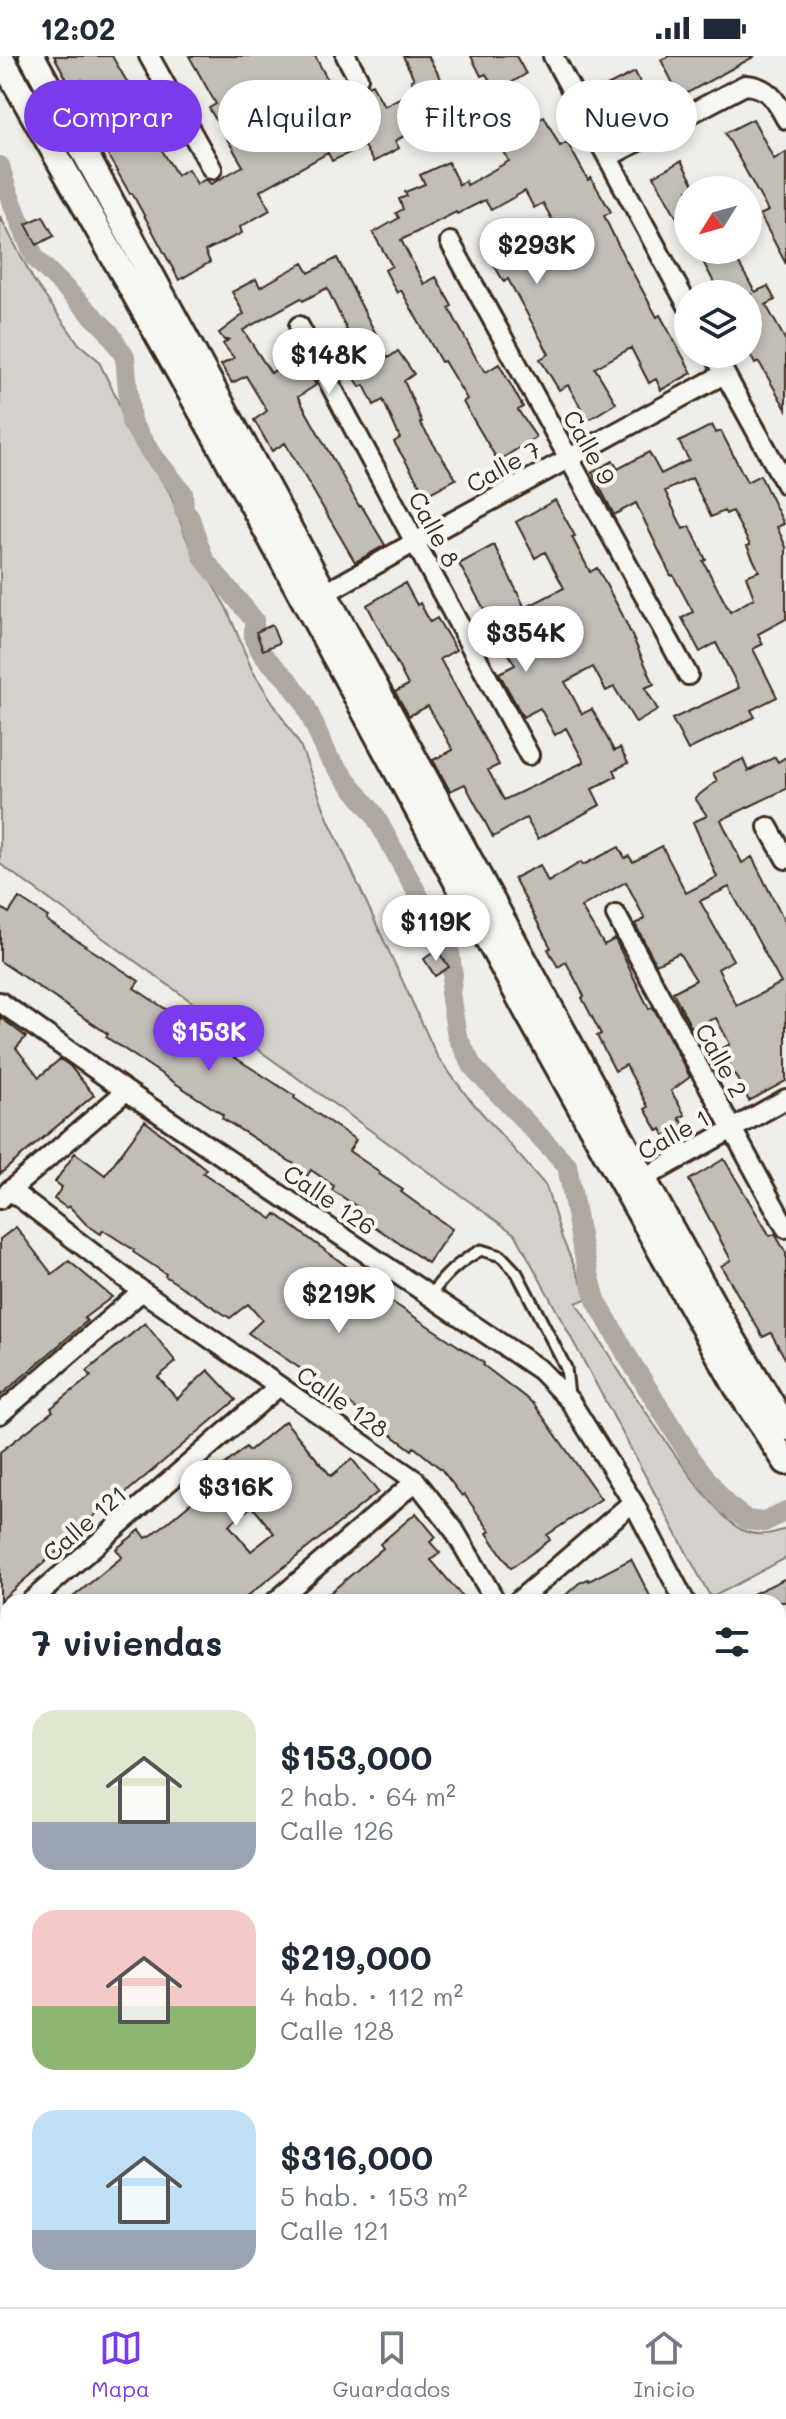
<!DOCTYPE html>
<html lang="es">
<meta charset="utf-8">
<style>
body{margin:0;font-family:Mali,sans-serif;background:#f6f6f7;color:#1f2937;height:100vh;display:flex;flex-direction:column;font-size:30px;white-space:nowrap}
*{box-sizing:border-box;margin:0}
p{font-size:26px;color:#747a83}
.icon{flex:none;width:44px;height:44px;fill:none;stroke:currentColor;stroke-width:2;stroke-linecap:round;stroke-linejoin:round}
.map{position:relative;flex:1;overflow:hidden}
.side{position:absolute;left:0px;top:1538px;width:786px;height:714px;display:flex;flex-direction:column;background:#fff;border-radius:24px 24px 0 0;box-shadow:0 4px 12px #0003}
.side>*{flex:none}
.guide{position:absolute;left:24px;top:24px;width:738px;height:72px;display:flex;gap:16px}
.needle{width:52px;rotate:233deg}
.fabs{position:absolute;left:674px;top:120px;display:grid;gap:16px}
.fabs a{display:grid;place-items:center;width:88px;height:88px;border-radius:50%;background:#fff;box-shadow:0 4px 12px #0003;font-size:40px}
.price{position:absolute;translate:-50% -68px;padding:0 18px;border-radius:28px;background:#fff;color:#222;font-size:26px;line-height:52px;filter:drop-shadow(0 2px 4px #0008)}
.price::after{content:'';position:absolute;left:50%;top:48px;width:24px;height:18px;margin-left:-12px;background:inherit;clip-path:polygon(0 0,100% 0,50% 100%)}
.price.on{background:#7c3aed;color:#fff}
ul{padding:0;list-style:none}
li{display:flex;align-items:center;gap:24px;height:200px;padding:0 32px}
li span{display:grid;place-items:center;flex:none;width:224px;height:160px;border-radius:24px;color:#555}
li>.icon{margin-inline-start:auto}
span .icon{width:96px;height:96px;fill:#fffc;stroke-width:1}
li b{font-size:34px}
h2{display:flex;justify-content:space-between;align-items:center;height:96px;padding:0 32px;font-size:34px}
.pill{padding:0 28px;border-radius:36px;background:#fff;box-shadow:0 4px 12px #0003;font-size:28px;line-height:72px}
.pill.on{background:#7c3aed;color:#fff}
.status{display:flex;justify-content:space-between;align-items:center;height:56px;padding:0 40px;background:#fff;direction:ltr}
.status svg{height:22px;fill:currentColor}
.tabs{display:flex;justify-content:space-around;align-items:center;height:112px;border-top:2px solid #e0e1e3;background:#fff;font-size:22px;color:#747a83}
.tabs a{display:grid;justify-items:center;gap:4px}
.tabs .on{color:#7c3aed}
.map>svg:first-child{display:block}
.green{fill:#d4d1cc;stroke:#887e75;stroke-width:2}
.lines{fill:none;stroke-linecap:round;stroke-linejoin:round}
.canal{stroke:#afa8a1;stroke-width:20}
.building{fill:#c2bdb7;stroke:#3b2a1e;stroke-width:2;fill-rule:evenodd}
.service-casing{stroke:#3b2a1e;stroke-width:15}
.minor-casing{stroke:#3b2a1e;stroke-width:24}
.tertiary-casing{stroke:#3b2a1e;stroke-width:30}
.path{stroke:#3b2a1e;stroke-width:3;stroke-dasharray:2 6;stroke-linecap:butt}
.service{stroke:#f6f6f2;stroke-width:9}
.minor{stroke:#f6f6f2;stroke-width:18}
.tertiary{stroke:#f6f6f2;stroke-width:24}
.labels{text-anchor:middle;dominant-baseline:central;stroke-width:8;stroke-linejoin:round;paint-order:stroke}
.street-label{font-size:24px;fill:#3b2a1e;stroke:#f6f6f2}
</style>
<div class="status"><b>12:02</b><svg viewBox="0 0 49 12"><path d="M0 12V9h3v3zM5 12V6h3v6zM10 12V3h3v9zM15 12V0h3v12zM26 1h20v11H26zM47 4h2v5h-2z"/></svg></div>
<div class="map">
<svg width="786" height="2251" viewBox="0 0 786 2251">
<rect width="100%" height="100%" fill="#efeeea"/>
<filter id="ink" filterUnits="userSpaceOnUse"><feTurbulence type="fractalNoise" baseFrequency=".0125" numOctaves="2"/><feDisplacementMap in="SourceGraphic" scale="16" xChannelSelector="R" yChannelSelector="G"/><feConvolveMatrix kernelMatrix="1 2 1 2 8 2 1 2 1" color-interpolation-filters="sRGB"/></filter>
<g filter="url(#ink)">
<path class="green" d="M0 160 34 225 79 288 98 304 117 343 129 376 170 437 187 484 227 553 252 614 300 689 329 765 437 1000 467 1040 546 1130 562 1182 588 1242 576 1247C603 1289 707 1461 744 1475 759 1481 771 1478 786 1473V1502L711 1542 516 1179 0 808Z"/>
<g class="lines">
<path class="canal" d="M0 110 7 134 35 202 109 276 125 301 131 366 151 397 183 437 184 455 189 460 204 503 254 564V583L263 599 290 626 304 646 329 702 374 758 421 844 434 876 450 897 453 919 450 937 457 980 473 1011 567 1109 582 1191 596 1244 628 1301 691 1402 726 1448 747 1464 764 1466 786 1455"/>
</g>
<path class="building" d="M54 0H112L137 43 134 44 153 77 152 78 177 119 188 113 197 128 206 123 211 128 243 110 209 52 216 48 189 0H315L331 30 334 28 342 43 372 28 384 50 416 34 411 24 414 23 403 0H428L457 51 395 85 399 92 373 106 364 90 332 105 328 97 260 135 270 154 240 171 242 177 205 195 210 206 179 224 132 137 130 138 98 82 111 75 82 24 71 31Z
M471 0H516L526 18 496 36 486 18 481 20Z
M670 0H755L680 41 661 4Z
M635 16 650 47 620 62 605 31Z
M544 60 560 90 567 86 588 124 591 122 611 156 604 160 623 199 657 261 660 259 692 317 661 334 656 323 649 327 631 292 595 312 616 347 588 364 568 329 559 334 540 303 549 298 508 223 504 226 483 190 521 170 531 189 558 174 543 147 534 152 525 135 491 154 485 144 457 158 456 156 401 184 424 228 436 221 452 250 449 252 477 304 486 316 499 308 523 351 518 354 536 381 498 405 463 346 467 343 444 305 441 306 401 234 397 237 385 214 392 210 373 177 399 162 396 157 403 153 399 143 407 140 405 136 425 128 420 119 448 106 459 129 465 125 467 129 509 105 505 98 529 85 522 72Z
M753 63 774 103 786 96V208L760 159 768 155 725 77Z
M681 105 697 134H688V182L654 120Z
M43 160 54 180 37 189 26 168Z
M697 194H731L755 236 768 230 775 244 766 249 786 285V353L759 306 755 308 748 295V240L752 238H720Z
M337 202 388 302 398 295 414 318 404 325 422 366 420 367 456 423 426 439 394 386 400 382 383 344 374 349 364 329 360 331 342 299 346 296 337 279 347 274 327 232 303 245 301 242 243 274 271 317 297 299 316 329 298 341 359 450 361 449 385 489 355 506 285 387 272 395 254 364 267 355 246 320 232 327 221 309 234 302 223 288 228 284H224L219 277 244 258 232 236 256 223 260 231 303 207 309 217Z
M712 369 716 377 721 375 747 426 760 419 784 468 777 471 786 491V563L758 578 763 588 753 593 777 641 751 654 755 661 688 694 672 663 739 632 716 587 700 596 682 562 693 556 673 519 671 520 636 447 614 459 592 416 613 405 618 413 649 396 661 418 689 404 679 386ZM692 422 711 461 724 455 726 458 732 455 750 489 747 490 759 515 746 520 754 542 730 556 703 505 706 504 690 470 683 473 665 435Z
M555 444 575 480 572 481 590 516 597 512 622 558 654 628 645 632 658 654 636 667 614 631 606 635 593 611 565 626 582 658 592 653 614 695 620 692 628 707 614 714 617 720 592 733 600 749 538 783 526 762 493 781 465 728 450 735 433 704 453 694 428 650 409 660 395 636 408 629 367 549 405 527 417 549 420 547 430 566 437 562 456 594 440 603 499 709 488 714 504 744 584 706 566 672 555 679 540 652 523 661 499 617 515 609 459 508 494 489 525 552 564 532 545 496 535 502 516 466Z
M272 569 279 587 263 594 256 576Z
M775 701 778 706 786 701V733L721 764 742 807 752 801 786 868V1025L749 1045 721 993 730 988 716 962 691 971 673 936 696 924 679 897 656 908 635 868 645 863 626 826 581 851 604 889 615 883 649 953 653 951 690 1021 671 1035 685 1059 679 1062 684 1069 665 1080 661 1073 658 1075 645 1053 648 1051 626 1009 615 1015 597 980 601 978 582 942 584 940 566 906 558 911 548 893 551 892 514 822 540 809 548 826 581 806 583 809 619 791 625 802 629 800 633 806 662 790 686 837 717 821 693 766 707 760 695 742 717 725 713 717 743 703 748 715ZM729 831 781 927 737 950 718 913 733 904 700 845Z
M19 842 48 861 46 864 139 925 134 932 167 954 165 957 295 1040 294 1042 356 1084 349 1095 380 1116 379 1118 403 1134 401 1136 452 1173 428 1207 355 1157 359 1152 332 1134 334 1130 311 1114 307 1120 297 1110 222 1062 223 1059 106 981 108 978 0 905V851L9 857Z
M437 894 449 911 435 920 424 903Z
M0 961 26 981 16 992 39 1021 60 1003 70 1010 94 1039 0 1118Z
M145 1065 206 1113 203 1117 272 1163 276 1158 361 1221 359 1224 484 1307 483 1309 534 1348 601 1443 547 1479 550 1484 511 1512 487 1477 490 1475 464 1438 462 1440 441 1413 414 1391 412 1394 320 1326 248 1277 262 1264 248 1248 230 1262 165 1220 166 1218 133 1196 134 1194 103 1174 101 1178 87 1169 69 1150 67 1152 54 1143 62 1131 55 1126 75 1097 105 1119Z
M724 1103 770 1180 775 1178 786 1197V1304L771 1277 763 1281 721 1210 731 1204 689 1124Z
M16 1171 52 1218 69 1205 112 1241 84 1262 87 1265 0 1340V1183Z
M145 1267 176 1306 158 1321 177 1343 208 1314 236 1344 121 1441 119 1439 88 1465 90 1467 0 1545V1396L53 1355 51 1352 91 1320 87 1315Z
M285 1365 331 1420 352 1403 378 1436 240 1546H67L122 1501 116 1493 140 1474 146 1482 152 1479 205 1435 202 1432 224 1414 222 1411 246 1391 249 1395ZM252 1450 274 1477 251 1495 229 1469Z
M416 1457 436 1481 430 1486 440 1497 431 1504 467 1546H319L383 1492 380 1488Z
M631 1503 653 1546H558L579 1527 588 1523 589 1525Z
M786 1522V1546H736Z"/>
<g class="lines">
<defs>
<path id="service" d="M430 1240C444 1219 459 1206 481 1194L501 1200 517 1217 566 1312 569 1340
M778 1637 786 1630"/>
<path id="minor" d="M149 0 212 113
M346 0 358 22
M553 0 688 250
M608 101 745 29C768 30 776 44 786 63
M450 186 688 619
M299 270 529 699
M714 298 786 429
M315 543 415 486 724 318
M768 771 786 803
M616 859 786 1172
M0 946 126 1035 540 1314 570 1345 633 1446 685 1546
M632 1129 786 1043
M10 1134 142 1235 416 1425 454 1474 496 1546
M0 1143 126 1035
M0 1358 142 1235
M30 1546 279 1330
M275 1546 416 1425
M517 1546 633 1446
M0 1572 8 1565
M778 1715 786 1729
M778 1746 786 1739
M0 1784 8 1777
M778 2113 786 2122
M0 2156 8 2165
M77 2244 84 2251
M287 2244 293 2251
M444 2251 452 2244
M779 2251 786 2245"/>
<path id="tertiary" d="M0 0 220 389 531 963 736 1330 786 1406
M32 0 643 1122 728 1275 786 1372
M778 2103 786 2096
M610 2251 618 2244"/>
</defs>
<use href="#service" class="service-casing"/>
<use href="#minor" class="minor-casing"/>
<use href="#tertiary" class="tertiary-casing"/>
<path class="path" d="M0 1894 8 1904
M0 1926 8 1919"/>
<use href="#service" class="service"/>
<use href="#minor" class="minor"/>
<use href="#tertiary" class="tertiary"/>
</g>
</g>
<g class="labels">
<g class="street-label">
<text transform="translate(590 391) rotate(61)">Calle 9</text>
<text transform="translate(503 410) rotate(-29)">Calle 7</text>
<text transform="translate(435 473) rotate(62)">Calle 8</text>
<text transform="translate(722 1004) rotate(61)">Calle 2</text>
<text transform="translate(673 1078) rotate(-29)">Calle 1</text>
<text transform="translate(330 1143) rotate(34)">Calle 126</text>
<text transform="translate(343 1345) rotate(35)">Calle 128</text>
<text transform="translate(84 1467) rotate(-41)">Calle 121</text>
</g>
</g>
</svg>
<div class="fabs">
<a><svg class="needle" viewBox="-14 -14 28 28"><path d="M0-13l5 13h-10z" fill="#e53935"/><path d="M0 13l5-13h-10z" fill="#747a83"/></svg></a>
<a><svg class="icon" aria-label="layers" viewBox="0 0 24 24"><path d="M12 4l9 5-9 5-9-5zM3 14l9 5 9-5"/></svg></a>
</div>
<b class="price" style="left:537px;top:230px">$293K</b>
<b class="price" style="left:329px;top:340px">$148K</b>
<b class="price" style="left:526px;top:618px">$354K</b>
<b class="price" style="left:436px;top:907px">$119K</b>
<b class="price on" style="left:209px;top:1017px">$153K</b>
<b class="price" style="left:339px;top:1279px">$219K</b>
<b class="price" style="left:236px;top:1472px">$316K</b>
<div class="guide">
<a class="pill on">Comprar</a>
<a class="pill">Alquilar</a>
<a class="pill">Filtros</a>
<a class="pill">Nuevo</a>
</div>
<section class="side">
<h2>7 viviendas<svg class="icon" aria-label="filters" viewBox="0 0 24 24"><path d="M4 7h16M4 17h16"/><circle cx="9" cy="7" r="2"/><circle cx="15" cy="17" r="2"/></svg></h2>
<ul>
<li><span style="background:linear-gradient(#dfe7d0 70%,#9aa5b1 0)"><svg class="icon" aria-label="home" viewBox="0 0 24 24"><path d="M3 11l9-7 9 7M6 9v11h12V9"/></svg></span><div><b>$153,000</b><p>2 hab. · 64 m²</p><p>Calle 126</p></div></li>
<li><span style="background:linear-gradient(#f6c9c9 60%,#8fb573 0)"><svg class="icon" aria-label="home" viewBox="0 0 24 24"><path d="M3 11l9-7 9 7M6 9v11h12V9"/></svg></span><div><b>$219,000</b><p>4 hab. · 112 m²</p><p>Calle 128</p></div></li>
<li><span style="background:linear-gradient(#bfe0f5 75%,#9aa5b1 0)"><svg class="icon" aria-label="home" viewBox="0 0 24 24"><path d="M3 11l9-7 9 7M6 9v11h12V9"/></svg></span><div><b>$316,000</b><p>5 hab. · 153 m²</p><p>Calle 121</p></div></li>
</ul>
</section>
</div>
<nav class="tabs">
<a class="on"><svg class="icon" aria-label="map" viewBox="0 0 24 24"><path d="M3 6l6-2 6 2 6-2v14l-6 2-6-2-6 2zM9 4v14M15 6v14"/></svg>Mapa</a>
<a><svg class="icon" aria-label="saved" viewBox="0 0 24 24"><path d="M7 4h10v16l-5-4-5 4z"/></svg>Guardados</a>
<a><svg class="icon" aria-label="home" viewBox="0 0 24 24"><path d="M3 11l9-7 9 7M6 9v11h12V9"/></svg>Inicio</a>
</nav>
